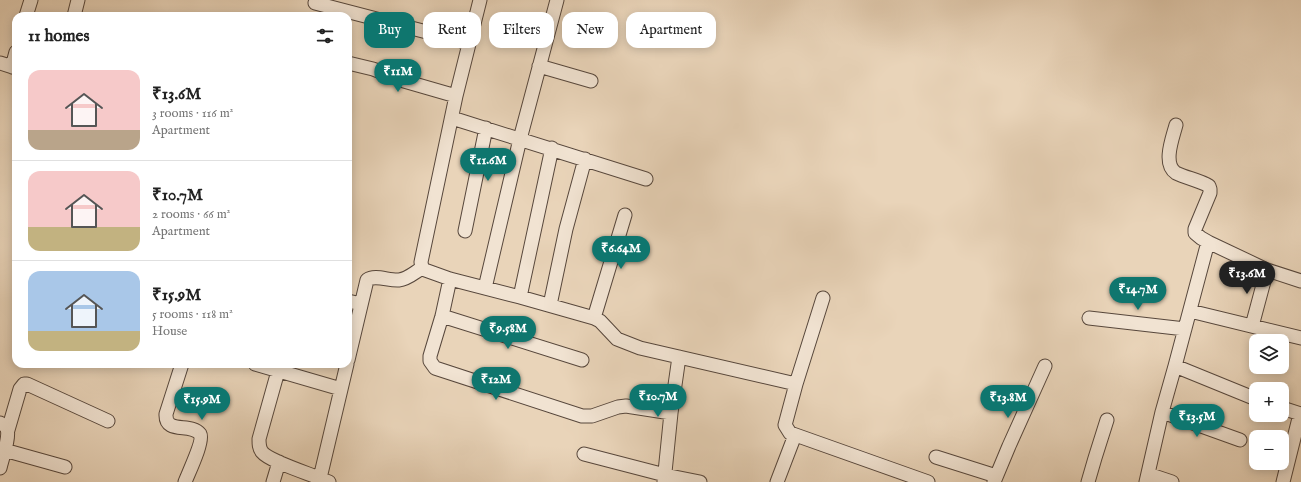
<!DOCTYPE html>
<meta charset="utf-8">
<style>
body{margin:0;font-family:"IM FELL English",serif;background:#f2f2f2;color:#222;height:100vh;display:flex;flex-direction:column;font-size:15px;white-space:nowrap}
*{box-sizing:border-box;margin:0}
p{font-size:13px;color:#767676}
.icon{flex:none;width:22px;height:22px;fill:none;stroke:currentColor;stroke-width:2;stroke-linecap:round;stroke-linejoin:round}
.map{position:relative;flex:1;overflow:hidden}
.details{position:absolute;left:12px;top:12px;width:340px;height:356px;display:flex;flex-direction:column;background:#fff;border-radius:12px;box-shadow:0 2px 10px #0003}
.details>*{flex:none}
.banner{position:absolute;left:364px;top:12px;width:380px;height:36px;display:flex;gap:8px}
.fabs{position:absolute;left:1249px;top:334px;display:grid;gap:8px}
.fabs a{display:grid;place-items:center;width:40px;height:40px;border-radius:8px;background:#fff;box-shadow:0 2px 10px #0003;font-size:20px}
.price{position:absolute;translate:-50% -34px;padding:0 9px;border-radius:14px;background:#0f766e;color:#fff;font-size:13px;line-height:26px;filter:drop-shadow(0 1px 2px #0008)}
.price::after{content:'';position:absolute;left:50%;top:24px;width:12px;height:9px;margin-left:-6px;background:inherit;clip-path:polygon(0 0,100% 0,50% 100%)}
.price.on{background:#222;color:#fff}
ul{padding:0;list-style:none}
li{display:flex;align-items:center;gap:12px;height:100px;padding:0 16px}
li+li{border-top:1px solid #e0e0e0}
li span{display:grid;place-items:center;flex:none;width:112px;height:80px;border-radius:12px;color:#555}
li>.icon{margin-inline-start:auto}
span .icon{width:48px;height:48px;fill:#fffc;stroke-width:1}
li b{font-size:17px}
h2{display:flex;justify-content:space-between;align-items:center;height:48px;padding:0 16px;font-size:17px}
.chip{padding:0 14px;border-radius:12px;background:#fff;box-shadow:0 2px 10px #0003;font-size:14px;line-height:36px}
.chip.on{background:#0f766e;color:#fff}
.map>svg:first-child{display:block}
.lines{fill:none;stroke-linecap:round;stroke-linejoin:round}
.minor-casing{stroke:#57473c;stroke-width:15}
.minor{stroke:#f1e3d2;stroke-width:13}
</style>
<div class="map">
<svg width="1301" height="482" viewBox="0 0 1301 482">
<rect width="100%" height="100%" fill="#e9d4b9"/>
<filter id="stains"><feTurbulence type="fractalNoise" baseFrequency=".005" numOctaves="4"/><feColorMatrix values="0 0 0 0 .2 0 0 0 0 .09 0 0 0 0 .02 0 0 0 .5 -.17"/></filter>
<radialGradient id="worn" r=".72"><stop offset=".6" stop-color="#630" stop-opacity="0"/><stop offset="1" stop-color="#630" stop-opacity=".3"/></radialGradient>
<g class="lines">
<defs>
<path id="minor" d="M480 0 456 96 421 262 422 268 425 270 450 279 520 297 594 318 600 321 617 339 640 348 796 384 785 425 790 433 928 482
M315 3 469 43
M26 16 31 0
M74 16 78 0
M0 63 16 68
M348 63 373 69 404 81 456 96
M539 66 591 81
M12 67 16 52
M452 118 646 179
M465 231 486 128
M1208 242 1267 270 1301 281
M450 279 442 316 430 356V361L435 368 582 416H592L618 407 626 406 671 413
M485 288 520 139 557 0
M520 297 552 148
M348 301 361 304
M550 305 566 229 585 159
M1190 311 1301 338
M442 316 582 360
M594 318 625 215
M1089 318 1185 329
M1252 326 1267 270
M348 360 367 280C375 274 389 281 399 280 408 279 415 272 422 268
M182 364 166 414C165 435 191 422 200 434 204 441 188 474 185 482
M255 364 341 389
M280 364 259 439C259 444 259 448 262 452 270 462 314 475 329 482
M1175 366 1256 399
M796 384 823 298
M1282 408 1301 414
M1162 412 1240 440
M0 423C3 425 6 426 7 429 10 437 2 459 0 468
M8 430 20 389 24 384H27L108 421
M4 450 65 467
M584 454 665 475 700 482
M936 457 996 476
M1148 474 1172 482
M320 478 347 364
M273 482 279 462
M664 482 671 413 679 357
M777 482 795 435
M994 482 1009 446 1045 366
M1088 482 1095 458 1107 420
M1146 482 1162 412 1175 366 1208 242 1201 238 1195 233V229L1210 193V189L1209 186C1199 180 1186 178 1176 173 1162 164 1173 137 1176 125
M1283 482 1300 414"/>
</defs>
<use href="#minor" class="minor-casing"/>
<use href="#minor" class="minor"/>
</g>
<rect width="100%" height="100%" filter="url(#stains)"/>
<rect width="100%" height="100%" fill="url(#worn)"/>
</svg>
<div class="fabs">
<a><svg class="icon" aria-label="layers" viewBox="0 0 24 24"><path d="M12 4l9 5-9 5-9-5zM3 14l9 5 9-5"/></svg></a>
<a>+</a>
<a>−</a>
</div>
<b class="price" style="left:398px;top:93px">₹11M</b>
<b class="price" style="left:488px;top:182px">₹11.6M</b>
<b class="price" style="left:621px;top:270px">₹6.64M</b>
<b class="price on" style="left:1247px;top:295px">₹13.6M</b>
<b class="price" style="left:1138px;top:311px">₹14.7M</b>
<b class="price" style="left:508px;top:350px">₹9.58M</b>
<b class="price" style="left:496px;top:401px">₹12M</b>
<b class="price" style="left:658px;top:418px">₹10.7M</b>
<b class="price" style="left:1008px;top:419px">₹13.8M</b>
<b class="price" style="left:202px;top:421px">₹15.9M</b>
<b class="price" style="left:1197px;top:438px">₹13.5M</b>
<div class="banner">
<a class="chip on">Buy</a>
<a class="chip">Rent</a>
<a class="chip">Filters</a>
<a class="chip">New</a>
<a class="chip">Apartment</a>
</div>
<section class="details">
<h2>11 homes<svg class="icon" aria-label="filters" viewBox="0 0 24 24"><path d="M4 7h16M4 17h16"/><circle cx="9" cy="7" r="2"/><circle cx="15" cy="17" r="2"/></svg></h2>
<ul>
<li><span style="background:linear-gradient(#f6c9c9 75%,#b9a48a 0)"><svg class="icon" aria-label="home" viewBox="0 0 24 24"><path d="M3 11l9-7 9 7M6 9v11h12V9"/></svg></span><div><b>₹13.6M</b><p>3 rooms · 116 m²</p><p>Apartment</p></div></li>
<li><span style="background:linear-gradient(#f6c9c9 70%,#c2b280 0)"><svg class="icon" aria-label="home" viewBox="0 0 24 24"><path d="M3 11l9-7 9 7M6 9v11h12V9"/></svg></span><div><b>₹10.7M</b><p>2 rooms · 66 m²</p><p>Apartment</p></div></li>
<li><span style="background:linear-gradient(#a9c7e8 75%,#c2b280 0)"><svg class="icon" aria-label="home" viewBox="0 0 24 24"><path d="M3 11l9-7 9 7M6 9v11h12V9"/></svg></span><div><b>₹15.9M</b><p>5 rooms · 118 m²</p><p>House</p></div></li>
</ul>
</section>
</div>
